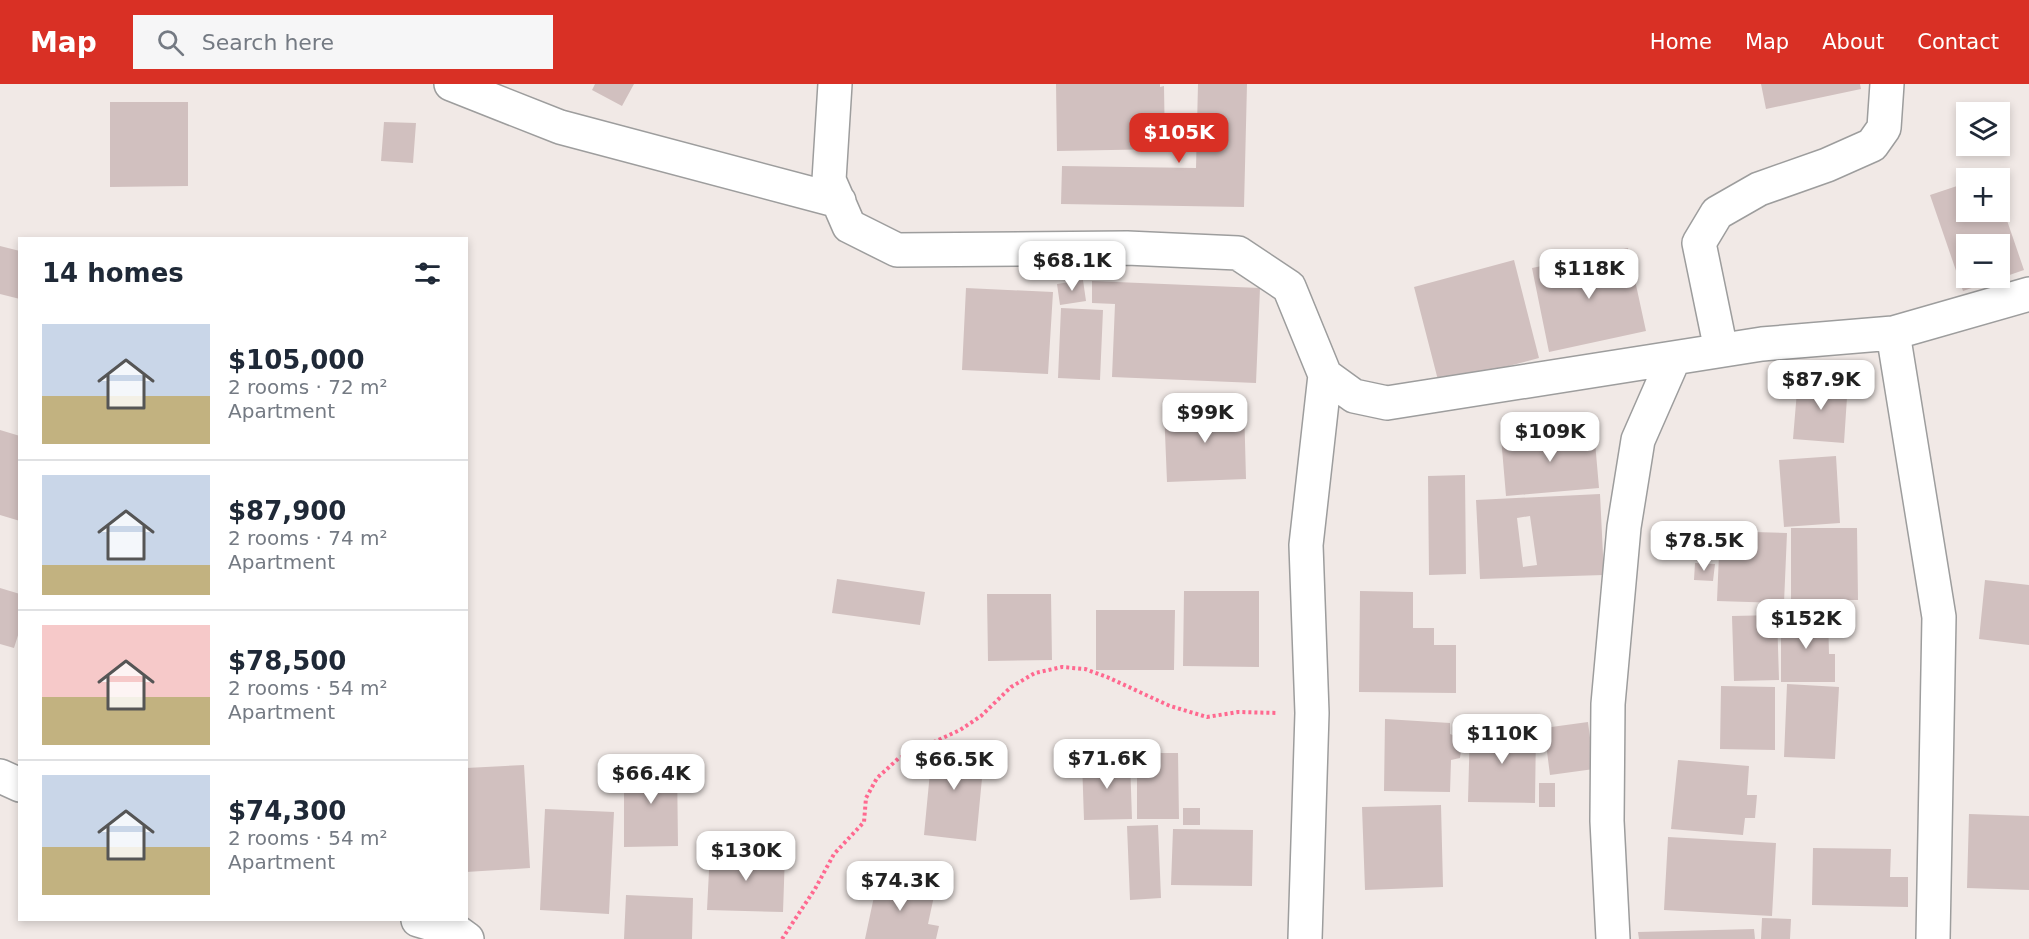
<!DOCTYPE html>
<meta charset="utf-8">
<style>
body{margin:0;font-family:"DejaVu Sans",sans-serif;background:#f6f6f7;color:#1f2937;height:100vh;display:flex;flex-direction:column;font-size:22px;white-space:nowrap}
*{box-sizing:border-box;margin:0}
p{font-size:20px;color:#747a83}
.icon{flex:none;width:33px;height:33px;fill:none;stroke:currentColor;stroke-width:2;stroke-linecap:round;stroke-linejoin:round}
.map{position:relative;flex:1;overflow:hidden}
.details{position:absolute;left:18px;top:153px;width:450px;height:684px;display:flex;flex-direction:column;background:#fff;border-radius:0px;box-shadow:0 3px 9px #0003}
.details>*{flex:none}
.fabs{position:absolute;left:1956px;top:18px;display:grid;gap:12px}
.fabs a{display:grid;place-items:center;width:54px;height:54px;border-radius:0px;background:#fff;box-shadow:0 3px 9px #0003;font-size:30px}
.price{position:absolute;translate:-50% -51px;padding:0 14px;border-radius:12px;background:#fff;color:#222;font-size:20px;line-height:39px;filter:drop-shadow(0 2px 3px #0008)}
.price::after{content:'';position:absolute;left:50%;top:36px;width:18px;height:14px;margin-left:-9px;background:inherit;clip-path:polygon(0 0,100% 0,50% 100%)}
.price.selected{background:#d93025;color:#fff}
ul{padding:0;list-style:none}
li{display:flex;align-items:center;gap:18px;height:150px;padding:0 24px}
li+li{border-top:2px solid #e0e1e3}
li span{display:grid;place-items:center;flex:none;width:168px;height:120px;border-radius:0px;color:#555}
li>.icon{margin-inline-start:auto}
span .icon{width:72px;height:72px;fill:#fffc;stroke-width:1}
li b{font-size:26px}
h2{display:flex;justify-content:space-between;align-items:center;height:72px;padding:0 24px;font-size:26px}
header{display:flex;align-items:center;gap:36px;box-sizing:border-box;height:84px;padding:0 30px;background:#d93025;color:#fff}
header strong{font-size:28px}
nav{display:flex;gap:33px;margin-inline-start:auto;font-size:21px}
.search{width:420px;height:54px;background:#f6f6f7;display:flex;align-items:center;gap:15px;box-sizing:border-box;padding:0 21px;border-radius:0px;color:#747a83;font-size:22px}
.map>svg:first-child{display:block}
.building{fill:#d1c0bf;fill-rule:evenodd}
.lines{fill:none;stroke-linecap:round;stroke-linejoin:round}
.street-casing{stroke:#9d9d9d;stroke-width:36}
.path{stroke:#ff6990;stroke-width:4;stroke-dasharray:3 3;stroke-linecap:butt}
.street{stroke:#fff;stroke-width:33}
</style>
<header>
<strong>Map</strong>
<div class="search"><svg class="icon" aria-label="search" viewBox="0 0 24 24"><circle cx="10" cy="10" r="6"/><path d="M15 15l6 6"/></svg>Search here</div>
<nav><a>Home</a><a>Map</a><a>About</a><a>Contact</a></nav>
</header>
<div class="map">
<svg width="2029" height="855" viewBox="0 0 2029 855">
<rect width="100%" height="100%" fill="#f1e9e6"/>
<path class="building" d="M595 0H634L622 22 592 6Z
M1056 0H1160V3L1164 2 1165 65 1057 67Z
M1198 0H1247L1244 123 1061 120 1062 82 1196 84Z
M1761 0H1860L1861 5 1766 25Z
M110 18H188V102L110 103Z
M384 38 416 39 413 79 381 77Z
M1966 99V128H2000V116L2024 186 1963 207 1930 111ZM1966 160H2000V194H1966Z
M0 162 20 167V215L0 210Z
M1628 164 1646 247 1549 268 1532 184Z
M1514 176 1539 274 1439 300 1414 203Z
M1083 196 1086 217 1060 221 1057 200Z
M1092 197 1260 204 1256 299 1112 293 1115 220 1092 219Z
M966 204 1053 208 1048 290 962 286Z
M1061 224 1103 226 1100 296 1058 294Z
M1798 295 1848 298 1844 359 1793 355Z
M1244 321 1246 395 1167 398 1164 325Z
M0 346 20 352V437L0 431Z
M1594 346 1599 404 1506 412 1501 353Z
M1836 372 1840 439 1784 443 1779 376Z
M1465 391 1466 490 1429 491 1428 392Z
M1600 410 1604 491 1480 495 1476 416ZM1530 432 1537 481 1523 483 1517 434Z
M1791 444H1857L1858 516H1791Z
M1720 447 1787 449 1784 519 1717 517Z
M1695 479 1715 480 1713 497 1694 496Z
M837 495 925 508 920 541 832 529Z
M1985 496 2029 501V561L1979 555Z
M0 504 20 510V545L14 564 0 560Z
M1184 507H1259V583L1183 582Z
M1360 507 1413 508V544H1434V561H1456V609L1359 608Z
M987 510H1051L1052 576 988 577Z
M1096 526H1175L1174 586H1096Z
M1777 531 1779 596 1734 597 1732 532Z
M1781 531H1828L1829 570H1835V598H1781Z
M1787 600 1839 603 1835 675 1784 673Z
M1721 602 1775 603V666L1720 665Z
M1385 635 1450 639V650L1463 655 1460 674 1451 676 1450 708 1384 707Z
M1588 638 1594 685 1550 691 1544 644Z
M1470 642 1536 644 1535 719 1468 718Z
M933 657 985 663 976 757 924 751Z
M1137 669H1178L1179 735H1137Z
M1130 676 1132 735 1084 736 1082 677Z
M1678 676 1749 682 1747 711H1757L1755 734H1745L1743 751 1671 745Z
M624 679H677L678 762 624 763Z
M524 681 530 784 466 788V684Z
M1539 699H1555V723H1539Z
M1441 721 1443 803 1365 806 1362 723Z
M1183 724H1200V741H1183Z
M545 725 614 728 609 830 540 826Z
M1969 730 2029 732V806L1967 804Z
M1158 741 1161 814 1130 816 1127 742Z
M1173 745 1253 746 1252 802 1171 801Z
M1668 753 1776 759 1772 832 1664 826Z
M1813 764 1891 765 1890 793H1908V823L1812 821Z
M710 767 785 770 783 828 707 826Z
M879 789 914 797 912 807 934 812 928 840 939 842 936 855H865Z
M626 811 693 814 692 855H624Z
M1762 834 1791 835 1790 855H1761Z
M1754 845 1755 855H1639L1638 848Z"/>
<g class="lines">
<defs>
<path id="street" d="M451 0 560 43 839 117
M835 0 829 96 849 142 897 166 1127 164 1238 169 1289 203 1325 291 1354 312 1387 319 1762 260 1893 249 2029 210
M1893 249 1939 533 1933 855
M1721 266 1699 159 1717 129 1759 105 1827 81 1872 61 1884 44 1887 0
M0 692 20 701
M418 836 456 847 467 855
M1305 855 1312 629 1306 461 1325 291
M1613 855 1607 737 1608 620 1624 443 1638 356 1674 274"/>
</defs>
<use href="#street" class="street-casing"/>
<path class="path" d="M782 855 815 805 834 770 864 738 866 714 877 694 899 674 960 646 981 632 1011 603 1035 589 1062 583 1085 585 1107 593 1170 622 1207 633 1238 628 1278 629"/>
<use href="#street" class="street"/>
</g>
</svg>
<div class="fabs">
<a><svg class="icon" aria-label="layers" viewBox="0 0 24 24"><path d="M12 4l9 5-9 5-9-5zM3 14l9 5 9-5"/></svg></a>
<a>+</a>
<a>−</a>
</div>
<b class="price selected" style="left:1179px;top:80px">$105K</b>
<b class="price" style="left:1072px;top:208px">$68.1K</b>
<b class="price" style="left:1589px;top:216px">$118K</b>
<b class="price" style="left:1821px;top:327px">$87.9K</b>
<b class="price" style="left:1205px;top:360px">$99K</b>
<b class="price" style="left:1550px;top:379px">$109K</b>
<b class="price" style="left:1704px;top:488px">$78.5K</b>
<b class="price" style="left:1806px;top:566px">$152K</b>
<b class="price" style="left:1502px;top:681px">$110K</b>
<b class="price" style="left:1107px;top:706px">$71.6K</b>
<b class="price" style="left:954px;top:707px">$66.5K</b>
<b class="price" style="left:651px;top:721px">$66.4K</b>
<b class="price" style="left:746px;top:798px">$130K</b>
<b class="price" style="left:900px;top:828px">$74.3K</b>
<section class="details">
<h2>14 homes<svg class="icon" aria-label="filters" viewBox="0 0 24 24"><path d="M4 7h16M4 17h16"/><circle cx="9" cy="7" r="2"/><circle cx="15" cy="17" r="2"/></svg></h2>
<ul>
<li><span style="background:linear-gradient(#c9d6e8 60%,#c2b280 0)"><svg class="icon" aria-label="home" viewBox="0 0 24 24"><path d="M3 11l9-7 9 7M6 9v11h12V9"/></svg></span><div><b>$105,000</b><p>2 rooms · 72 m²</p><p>Apartment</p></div></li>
<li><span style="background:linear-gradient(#c9d6e8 75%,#c2b280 0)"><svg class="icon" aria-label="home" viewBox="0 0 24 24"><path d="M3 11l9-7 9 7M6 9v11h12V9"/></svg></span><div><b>$87,900</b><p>2 rooms · 74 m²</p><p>Apartment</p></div></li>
<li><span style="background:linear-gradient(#f6c9c9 60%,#c2b280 0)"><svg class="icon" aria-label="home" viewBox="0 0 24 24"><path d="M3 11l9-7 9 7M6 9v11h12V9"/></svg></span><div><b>$78,500</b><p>2 rooms · 54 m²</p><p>Apartment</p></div></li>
<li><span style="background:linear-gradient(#c9d6e8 60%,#c2b280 0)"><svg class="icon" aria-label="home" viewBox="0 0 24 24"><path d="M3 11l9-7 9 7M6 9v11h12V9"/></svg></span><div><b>$74,300</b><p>2 rooms · 54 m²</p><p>Apartment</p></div></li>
</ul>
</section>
</div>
